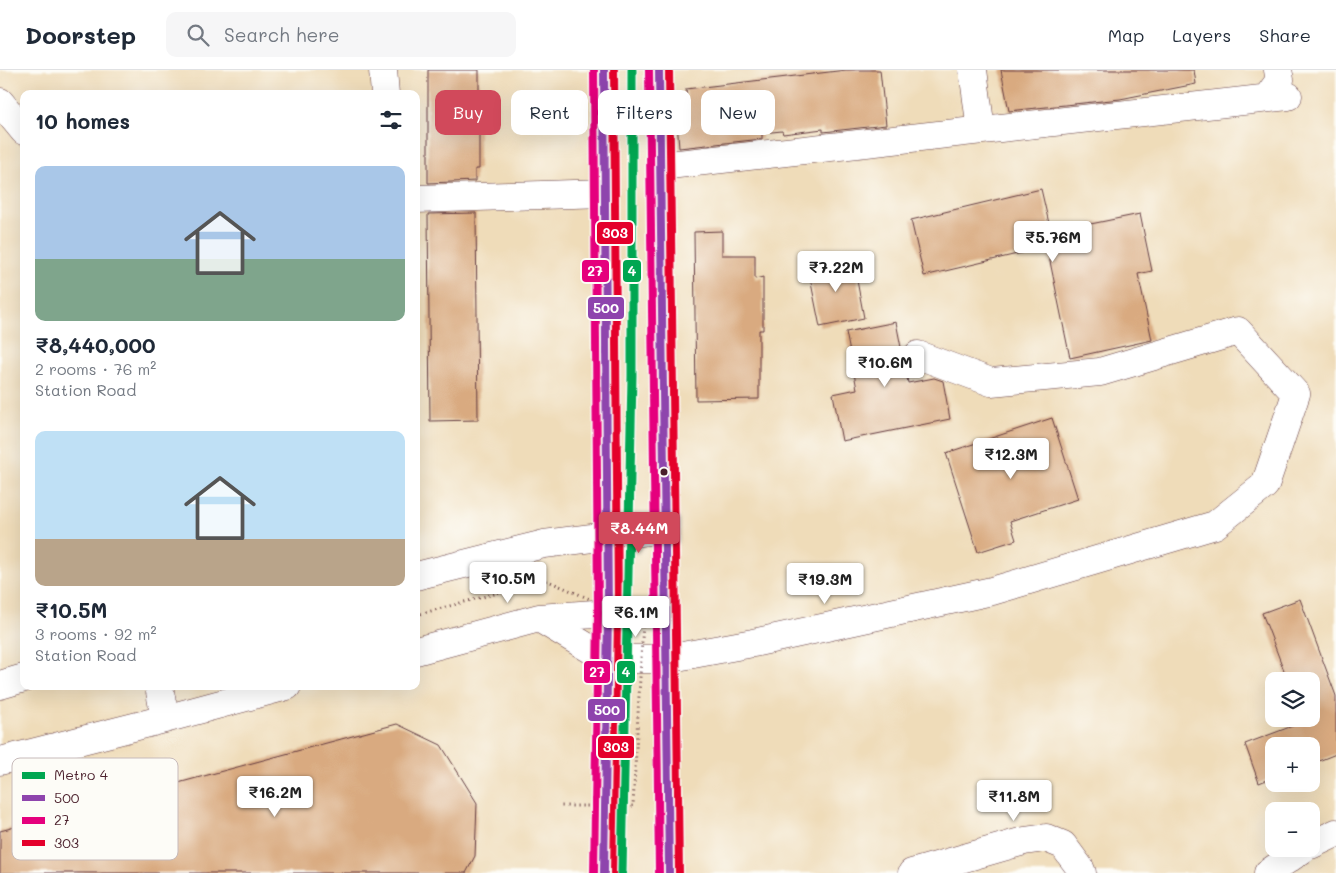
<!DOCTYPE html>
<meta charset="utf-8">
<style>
body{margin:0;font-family:Mali,sans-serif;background:#f6f6f7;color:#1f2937;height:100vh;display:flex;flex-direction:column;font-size:19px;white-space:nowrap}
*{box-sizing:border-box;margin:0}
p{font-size:16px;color:#747a83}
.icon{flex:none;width:28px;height:28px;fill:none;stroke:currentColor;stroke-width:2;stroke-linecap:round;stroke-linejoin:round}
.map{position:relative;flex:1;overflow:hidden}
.sheet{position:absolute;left:20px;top:20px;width:400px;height:600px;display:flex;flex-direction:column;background:#fff;border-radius:10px;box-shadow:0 5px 20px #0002}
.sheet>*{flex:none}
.top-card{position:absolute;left:435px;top:20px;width:475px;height:45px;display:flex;gap:10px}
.fabs{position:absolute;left:1265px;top:602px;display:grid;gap:10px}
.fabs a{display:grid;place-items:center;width:55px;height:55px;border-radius:10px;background:#fff;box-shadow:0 5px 20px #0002;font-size:25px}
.price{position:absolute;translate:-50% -42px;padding:0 11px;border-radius:5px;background:#fff;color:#222;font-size:16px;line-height:32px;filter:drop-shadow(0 1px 2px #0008)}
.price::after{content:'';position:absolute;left:50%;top:30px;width:15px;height:11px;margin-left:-8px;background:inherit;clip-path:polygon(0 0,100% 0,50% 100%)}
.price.selected{background:#d1495b;color:#fff}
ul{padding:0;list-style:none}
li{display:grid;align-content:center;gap:10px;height:265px;padding:0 15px}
li span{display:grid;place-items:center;height:155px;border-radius:10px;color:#555}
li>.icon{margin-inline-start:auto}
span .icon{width:90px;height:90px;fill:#fffc;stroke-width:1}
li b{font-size:21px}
h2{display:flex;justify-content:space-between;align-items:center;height:60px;padding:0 15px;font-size:21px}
.tag{padding:0 18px;border-radius:10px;background:#fff;box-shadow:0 5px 20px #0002;font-size:18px;line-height:45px}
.tag.selected{background:#d1495b;color:#fff}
header{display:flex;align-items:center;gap:30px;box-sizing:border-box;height:70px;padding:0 25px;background:#fff;border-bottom:1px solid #e0e1e3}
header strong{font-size:24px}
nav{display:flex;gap:28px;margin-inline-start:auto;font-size:18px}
.search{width:350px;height:45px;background:#f6f6f7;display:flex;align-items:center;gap:12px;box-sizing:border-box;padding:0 18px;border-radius:10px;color:#747a83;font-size:19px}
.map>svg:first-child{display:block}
.building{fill:#d9aa80}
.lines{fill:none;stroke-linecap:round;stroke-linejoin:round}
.minor-casing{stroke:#633b40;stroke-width:29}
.major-casing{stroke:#633b40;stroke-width:29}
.minor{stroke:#fff;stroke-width:28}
.major{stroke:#eec569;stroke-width:28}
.path-bridge{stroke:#633b40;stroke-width:3;stroke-dasharray:1 4;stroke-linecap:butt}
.bus-1-casing{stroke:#fdfcf7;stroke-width:11}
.bus-2-casing{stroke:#fdfcf7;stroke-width:11}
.bus-3-casing{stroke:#fdfcf7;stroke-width:11}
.bus-1{stroke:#8e44ad;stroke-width:8}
.bus-2{stroke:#e5007d;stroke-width:8}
.bus-3{stroke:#e4002b;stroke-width:8}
.metro-1-casing{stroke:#fdfcf7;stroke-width:12}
.metro-1{stroke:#00a651;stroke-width:9}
.bus-dot{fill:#4a1f2b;stroke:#fdfcf7;stroke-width:2}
.key{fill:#fdfcf7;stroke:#c7baba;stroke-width:1}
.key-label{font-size:14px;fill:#4a1f2b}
.line-badge{stroke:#fdfcf7;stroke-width:2}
.badge-label{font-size:14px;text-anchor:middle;font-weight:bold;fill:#fff}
</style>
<header>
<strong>Doorstep</strong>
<div class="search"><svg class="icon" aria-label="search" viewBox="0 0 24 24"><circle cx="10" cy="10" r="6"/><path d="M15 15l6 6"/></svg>Search here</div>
<nav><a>Map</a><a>Layers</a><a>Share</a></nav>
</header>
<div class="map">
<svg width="1336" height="803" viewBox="0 0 1336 803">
<rect width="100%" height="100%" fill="#fdfcf7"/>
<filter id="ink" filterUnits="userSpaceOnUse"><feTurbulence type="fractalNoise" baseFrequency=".02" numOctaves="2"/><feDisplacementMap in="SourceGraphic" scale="10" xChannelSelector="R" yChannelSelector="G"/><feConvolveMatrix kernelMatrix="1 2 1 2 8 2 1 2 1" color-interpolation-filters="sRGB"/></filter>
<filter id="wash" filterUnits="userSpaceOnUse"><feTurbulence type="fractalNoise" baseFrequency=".0096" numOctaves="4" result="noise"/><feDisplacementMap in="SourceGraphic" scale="20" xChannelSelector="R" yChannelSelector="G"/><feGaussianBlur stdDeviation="1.12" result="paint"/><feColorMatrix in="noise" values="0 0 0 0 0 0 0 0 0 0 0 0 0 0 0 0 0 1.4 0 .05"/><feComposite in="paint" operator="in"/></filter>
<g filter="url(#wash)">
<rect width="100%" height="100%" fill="#efdcb9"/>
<g id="blocks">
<path class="building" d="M428 0H479V99H475V111L428 113Z
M846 0H880L886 55 823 62V59L783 64 782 61 762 63V69L679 78 677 51 689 49 686 19Z
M1001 0H1194L1196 14 1120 29 1009 41Z
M1041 119 1051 162 1140 144 1152 201 1138 204 1152 270 1070 288 1047 177 924 206 911 150Z
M476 143 478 350 430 351 428 144Z
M722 161V185H755V209L763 207V260H759V329L696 330 694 162Z
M853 189 864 248 820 257 808 198Z
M896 252 908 313 934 308 943 311 950 349 842 371 833 324 857 319 846 262Z
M1052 348 1078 429 1010 451 1016 470 978 482 946 383Z
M1300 529 1336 626V684L1311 694V676H1274V707L1259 713 1245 674 1303 652 1301 649H1311V611H1288L1262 543Z
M397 654 441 675 477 733 475 786 466 803H0V761Z"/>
</g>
</g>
<g filter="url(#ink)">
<use href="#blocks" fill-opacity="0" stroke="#633b40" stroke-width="1"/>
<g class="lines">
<defs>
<path id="minor" d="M383 0 385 24
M973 0 981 60
M1267 28 1280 10 1278 0
M0 32 24 61
M660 96 1288 26
M416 129 605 123
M416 506 544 474 664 459
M539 548 607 589H666L753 573 992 521 1215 455 1265 415 1296 324 1238 261 1100 302 991 312 918 285
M416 581 539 548 608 543
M0 615 24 608
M159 616 165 649
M0 691 165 649 287 616
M1311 775 1336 763
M912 803 1024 771 1046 768 1063 775 1080 798 1082 803
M1268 803 1303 779"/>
<path id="major" d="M604 0 608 543 604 803
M659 0 669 803"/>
</defs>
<use href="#minor" class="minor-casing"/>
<use href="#major" class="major-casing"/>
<use href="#minor" class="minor"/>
<use href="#major" class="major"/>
<path class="path-bridge" d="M416 545 546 510 643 552 633 736H560"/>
<defs>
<path id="bus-1" d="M604 0 608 543 604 803
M659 0 669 803"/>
<path id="bus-2" d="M594 0 598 543 594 803
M649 0 659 803"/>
<path id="bus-3" d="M614 0 618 543 614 803
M669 0 679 803"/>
</defs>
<use href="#bus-1" class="bus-1-casing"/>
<use href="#bus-2" class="bus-2-casing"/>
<use href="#bus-3" class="bus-3-casing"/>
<use href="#bus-1" class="bus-1"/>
<use href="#bus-2" class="bus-2"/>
<use href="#bus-3" class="bus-3"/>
<defs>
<path id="metro-1" d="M622 803 632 306V0"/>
</defs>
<use href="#metro-1" class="metro-1-casing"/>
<use href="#metro-1" class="metro-1"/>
</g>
</g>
<circle class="bus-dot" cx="664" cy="402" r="4.5"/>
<rect x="12" y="688" width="166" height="102" rx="8" class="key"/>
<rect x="22" y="702" width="23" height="7" fill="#00a651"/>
<rect x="22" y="725" width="23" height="6" fill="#8e44ad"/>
<rect x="22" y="747" width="23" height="7" fill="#e5007d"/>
<rect x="22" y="770" width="23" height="6" fill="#e4002b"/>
<g class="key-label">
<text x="54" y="710">Metro 4</text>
<text x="54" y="733">500</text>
<text x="54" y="755">27</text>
<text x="54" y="778">303</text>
</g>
<g class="line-badge">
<rect x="596" y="151" width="38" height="24" rx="5" fill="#e4002b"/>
<rect x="581" y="189" width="29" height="24" rx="5" fill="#e5007d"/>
<rect x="622" y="189" width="20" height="24" rx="5" fill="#00a651"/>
<rect x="587" y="226" width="38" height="24" rx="5" fill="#8e44ad"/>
<rect x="583" y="590" width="28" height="24" rx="5" fill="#e5007d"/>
<rect x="616" y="590" width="20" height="24" rx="5" fill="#00a651"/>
<rect x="587" y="628" width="39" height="24" rx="5" fill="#8e44ad"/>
<rect x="597" y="665" width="38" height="24" rx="5" fill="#e4002b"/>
</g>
<g class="badge-label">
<text x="615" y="168">303</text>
<text x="595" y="206">27</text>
<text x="632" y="206">4</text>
<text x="606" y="243">500</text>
<text x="597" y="607">27</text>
<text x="626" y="607">4</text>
<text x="607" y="645">500</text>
<text x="616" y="682">303</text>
</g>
</svg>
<div class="fabs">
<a><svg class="icon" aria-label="layers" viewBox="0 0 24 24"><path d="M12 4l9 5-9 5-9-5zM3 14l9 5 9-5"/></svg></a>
<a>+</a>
<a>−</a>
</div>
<b class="price" style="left:1053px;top:193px">₹5.76M</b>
<b class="price" style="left:836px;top:223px">₹7.22M</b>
<b class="price" style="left:885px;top:318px">₹10.6M</b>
<b class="price" style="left:1011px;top:410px">₹12.3M</b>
<b class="price selected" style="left:639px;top:484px">₹8.44M</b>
<b class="price" style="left:508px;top:534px">₹10.5M</b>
<b class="price" style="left:825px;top:535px">₹19.3M</b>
<b class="price" style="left:636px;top:568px">₹6.1M</b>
<b class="price" style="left:275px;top:748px">₹16.2M</b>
<b class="price" style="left:1014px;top:752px">₹11.8M</b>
<div class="top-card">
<a class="tag selected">Buy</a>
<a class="tag">Rent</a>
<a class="tag">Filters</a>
<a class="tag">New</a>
</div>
<section class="sheet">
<h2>10 homes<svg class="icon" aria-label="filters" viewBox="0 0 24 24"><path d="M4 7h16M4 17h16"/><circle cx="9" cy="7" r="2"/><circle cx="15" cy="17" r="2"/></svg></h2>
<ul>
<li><span style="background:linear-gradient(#a9c7e8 60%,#7fa58c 0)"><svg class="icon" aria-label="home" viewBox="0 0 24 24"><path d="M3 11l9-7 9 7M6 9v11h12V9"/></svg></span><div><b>₹8,440,000</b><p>2 rooms · 76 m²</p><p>Station Road</p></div></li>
<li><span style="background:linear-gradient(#bfe0f5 70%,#b9a48a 0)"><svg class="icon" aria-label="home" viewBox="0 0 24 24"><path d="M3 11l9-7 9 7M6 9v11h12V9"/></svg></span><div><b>₹10.5M</b><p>3 rooms · 92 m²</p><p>Station Road</p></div></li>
</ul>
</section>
</div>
